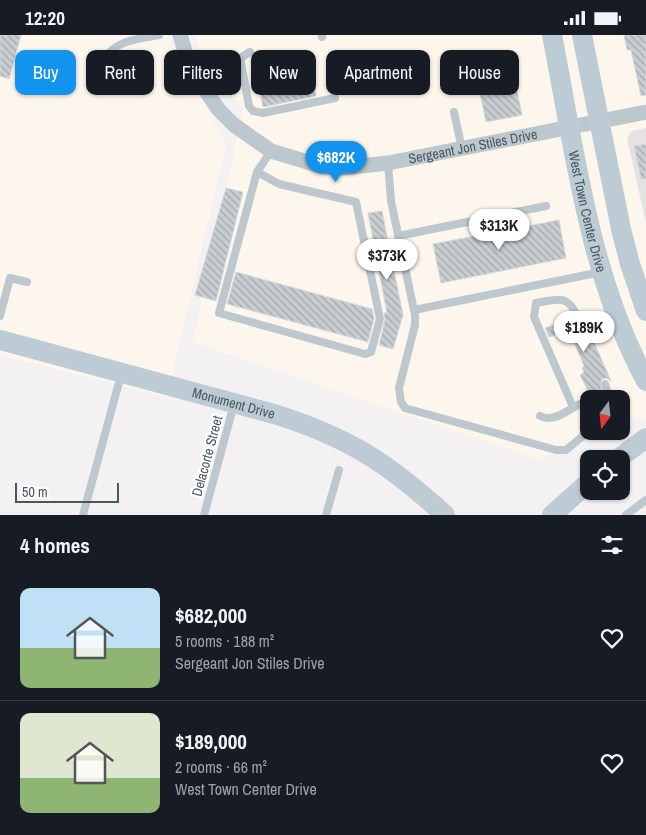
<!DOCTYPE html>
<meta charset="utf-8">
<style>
body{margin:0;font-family:"Archivo Narrow",sans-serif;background:#242831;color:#f1f3f6;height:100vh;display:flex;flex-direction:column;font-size:19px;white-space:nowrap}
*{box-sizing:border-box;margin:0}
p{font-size:16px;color:#9ea1a6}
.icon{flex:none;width:28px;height:28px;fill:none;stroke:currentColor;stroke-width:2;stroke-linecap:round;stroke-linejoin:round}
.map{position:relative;height:480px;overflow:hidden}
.panel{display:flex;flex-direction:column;background:#171b24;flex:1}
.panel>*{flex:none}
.hud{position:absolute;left:15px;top:15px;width:616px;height:45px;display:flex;gap:10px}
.needle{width:32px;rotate:195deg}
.controls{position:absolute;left:580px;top:355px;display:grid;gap:10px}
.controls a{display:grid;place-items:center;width:50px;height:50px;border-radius:10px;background:#171b24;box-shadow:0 1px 4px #0004;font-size:25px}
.scale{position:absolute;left:15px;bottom:12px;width:104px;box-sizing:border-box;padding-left:5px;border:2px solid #485860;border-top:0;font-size:14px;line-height:18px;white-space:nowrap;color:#485860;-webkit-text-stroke:4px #fff;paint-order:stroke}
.price{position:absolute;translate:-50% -42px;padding:0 11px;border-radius:18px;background:#fff;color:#222;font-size:16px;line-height:32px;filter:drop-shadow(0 1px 2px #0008)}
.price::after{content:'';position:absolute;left:50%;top:30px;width:15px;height:11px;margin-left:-8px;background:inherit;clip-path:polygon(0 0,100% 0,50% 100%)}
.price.on{background:#1193ee;color:#fff}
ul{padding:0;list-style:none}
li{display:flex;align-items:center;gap:15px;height:125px;padding:0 20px}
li+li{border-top:1px solid #363941}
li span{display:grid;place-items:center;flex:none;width:140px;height:100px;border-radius:10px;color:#555}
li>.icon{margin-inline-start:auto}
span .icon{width:60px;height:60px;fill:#fffc;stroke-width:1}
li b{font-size:21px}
h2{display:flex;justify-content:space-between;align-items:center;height:60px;padding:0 20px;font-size:21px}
.pill{padding:0 18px;border-radius:10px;background:#171b24;box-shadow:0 1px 4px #0004;font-size:18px;line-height:45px}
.pill.on{background:#1193ee;color:#fff}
.status{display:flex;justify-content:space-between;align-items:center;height:35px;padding:0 25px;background:#171b24;direction:ltr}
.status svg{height:14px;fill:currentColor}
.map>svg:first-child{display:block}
.commercial{fill:#fdf6ec}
.education{fill:#e5e2e4}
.building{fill:url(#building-back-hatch);stroke:#d5d9dd}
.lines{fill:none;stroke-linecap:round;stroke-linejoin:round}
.lane{stroke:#bcc8ce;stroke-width:8}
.street{stroke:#bcc8ce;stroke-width:15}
.secondary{stroke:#bdcbd4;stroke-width:20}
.labels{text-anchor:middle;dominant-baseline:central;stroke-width:4.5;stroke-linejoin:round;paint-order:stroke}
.street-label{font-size:14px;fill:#485860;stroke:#fff}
</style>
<div class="status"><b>12:20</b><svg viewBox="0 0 49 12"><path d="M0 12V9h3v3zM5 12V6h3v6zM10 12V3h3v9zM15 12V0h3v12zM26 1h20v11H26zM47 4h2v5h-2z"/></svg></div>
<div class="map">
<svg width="646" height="480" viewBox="0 0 646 480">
<defs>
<pattern id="building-back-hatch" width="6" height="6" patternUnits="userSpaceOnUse" patternTransform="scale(1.25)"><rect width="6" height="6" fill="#c8cdd1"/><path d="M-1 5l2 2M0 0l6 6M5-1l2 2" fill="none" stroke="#a4a9ad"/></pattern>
</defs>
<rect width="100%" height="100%" fill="#f4f1f2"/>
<path class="commercial" d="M0 0H167L226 109 167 362 0 320Z
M195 0H646V384L621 385V364H589V396H598L540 425 193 307 243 74 200 22Z"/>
<path class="education" d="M646 93V188L627 103 632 96Z"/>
<path class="building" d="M0 0H21L9 44 0 41Z
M624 0H646V60L641 61 631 15H627Z
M493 20 494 25 510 22 522 80 486 87 474 29 484 27 483 22Z
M311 32 316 61 263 72 257 42Z
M646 109V144H641L634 111Z
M226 153 243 157 216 266 195 260Z
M382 176 403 280 393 314 379 310 385 285 384 278H387L368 178Z
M559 185 566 223 441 248 433 209Z
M236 237 372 274 374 284 368 307 227 269Z
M582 280 611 346 606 343 601 345V359L595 362 590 360 580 340 584 337 582 333 584 331 569 295 549 302 545 293 572 283 579 286Z"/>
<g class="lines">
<path class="lane" d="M322 0V2
M250 17 242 22 241 27 249 71 253 76 263 78 335 63
M104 25C114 5 139 4 159 0
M454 77 462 114
M388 128 391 166 415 280V290L399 353 401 367 405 373 556 415H566L589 396
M257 137 279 149 356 167 380 284 371 317 365 319 219 278 257 137 271 116
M398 201 546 171
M414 275 601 237
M0 281 10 243 27 247
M605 349 610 364
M573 372 534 282 536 268C557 265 567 258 577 281
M540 381C554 388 567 375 580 369L589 372
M83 480 121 340
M204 480 234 369
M326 480 339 435
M626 480 646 465"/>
<path class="street" id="s1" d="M180 0 190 33 219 75 234 90 271 116 324 132 343 133 388 128 646 77"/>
<g class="secondary">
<path id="s2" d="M552 0C575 117 589 240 646 346"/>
<path d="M582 0 621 194 630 229 646 276"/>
<path id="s3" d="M0 305 274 379C348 402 388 428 445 480"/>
<path d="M618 424 646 403"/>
<path d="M552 480 589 447"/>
</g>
</g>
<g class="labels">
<g class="street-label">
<text stroke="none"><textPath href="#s1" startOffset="358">Sergeant Jon Stiles Drive</textPath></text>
<text stroke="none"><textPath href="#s2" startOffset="180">West Town Center Drive</textPath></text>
<text stroke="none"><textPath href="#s3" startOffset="242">Monument Drive</textPath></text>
<text transform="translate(207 421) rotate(-75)">Delacorte Street</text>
</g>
</g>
</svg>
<div class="controls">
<a><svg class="needle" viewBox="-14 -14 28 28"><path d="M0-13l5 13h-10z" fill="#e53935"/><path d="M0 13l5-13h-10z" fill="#9ea1a6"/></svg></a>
<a><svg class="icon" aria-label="locate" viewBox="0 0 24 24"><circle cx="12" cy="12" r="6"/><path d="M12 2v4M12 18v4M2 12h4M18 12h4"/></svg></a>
</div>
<div class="scale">50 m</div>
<b class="price on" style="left:336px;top:148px">$682K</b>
<b class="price" style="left:499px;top:216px">$313K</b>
<b class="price" style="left:387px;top:246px">$373K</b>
<b class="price" style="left:584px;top:318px">$189K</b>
<div class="hud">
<a class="pill on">Buy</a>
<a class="pill">Rent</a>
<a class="pill">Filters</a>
<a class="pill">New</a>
<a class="pill">Apartment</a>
<a class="pill">House</a>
</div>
</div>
<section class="panel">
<h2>4 homes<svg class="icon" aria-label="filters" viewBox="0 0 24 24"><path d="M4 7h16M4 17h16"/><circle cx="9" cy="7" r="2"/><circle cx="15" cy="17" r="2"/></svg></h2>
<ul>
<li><span style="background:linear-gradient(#bfe0f5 60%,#8fb573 0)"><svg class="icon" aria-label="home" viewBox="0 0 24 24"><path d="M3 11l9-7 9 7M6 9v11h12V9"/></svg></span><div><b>$682,000</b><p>5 rooms · 188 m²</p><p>Sergeant Jon Stiles Drive</p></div><svg class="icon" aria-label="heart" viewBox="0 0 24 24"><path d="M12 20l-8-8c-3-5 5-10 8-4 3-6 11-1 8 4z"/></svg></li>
<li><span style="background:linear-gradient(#dfe7d0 65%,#8fb573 0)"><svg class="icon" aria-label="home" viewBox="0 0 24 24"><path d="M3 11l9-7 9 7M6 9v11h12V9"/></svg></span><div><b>$189,000</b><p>2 rooms · 66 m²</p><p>West Town Center Drive</p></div><svg class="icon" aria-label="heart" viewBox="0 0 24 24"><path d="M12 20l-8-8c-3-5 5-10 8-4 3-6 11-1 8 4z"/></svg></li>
</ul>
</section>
